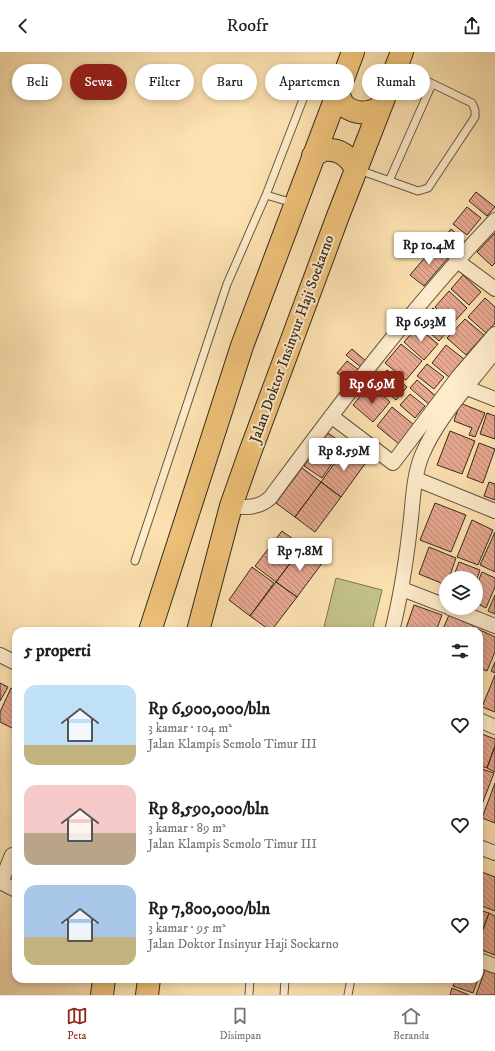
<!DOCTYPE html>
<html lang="id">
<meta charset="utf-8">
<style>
body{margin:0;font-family:"IM FELL DW Pica",serif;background:#f6f6f6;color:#202124;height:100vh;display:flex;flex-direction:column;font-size:15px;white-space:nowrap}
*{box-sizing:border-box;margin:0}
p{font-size:13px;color:#757577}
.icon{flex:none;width:22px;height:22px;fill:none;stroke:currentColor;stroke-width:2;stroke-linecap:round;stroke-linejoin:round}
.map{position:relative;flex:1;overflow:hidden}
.details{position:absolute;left:12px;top:575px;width:471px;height:356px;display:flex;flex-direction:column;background:#fff;border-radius:12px;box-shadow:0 2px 6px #0003}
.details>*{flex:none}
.hud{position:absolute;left:12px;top:12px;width:471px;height:36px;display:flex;gap:8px}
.fabs{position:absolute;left:439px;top:519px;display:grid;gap:8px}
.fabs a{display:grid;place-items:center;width:44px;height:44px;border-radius:50%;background:#fff;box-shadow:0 2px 6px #0003;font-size:20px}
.price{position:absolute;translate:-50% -34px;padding:0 9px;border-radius:4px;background:#fff;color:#222;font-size:13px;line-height:26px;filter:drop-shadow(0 1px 2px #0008)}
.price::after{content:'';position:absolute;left:50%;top:24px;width:12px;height:9px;margin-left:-6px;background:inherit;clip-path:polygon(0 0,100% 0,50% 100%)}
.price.active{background:#8f2418;color:#fff}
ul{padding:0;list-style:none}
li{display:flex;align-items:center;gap:12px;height:100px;padding:0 12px}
li span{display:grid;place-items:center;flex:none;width:112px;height:80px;border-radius:12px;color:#555}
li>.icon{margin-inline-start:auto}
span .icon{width:48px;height:48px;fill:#fffc;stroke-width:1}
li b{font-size:17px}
h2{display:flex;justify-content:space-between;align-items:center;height:48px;padding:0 12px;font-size:17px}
.chip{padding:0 14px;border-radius:18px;background:#fff;box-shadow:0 2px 6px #0003;font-size:14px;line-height:36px}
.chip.active{background:#8f2418;color:#fff}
header{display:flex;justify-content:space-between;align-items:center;height:52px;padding:0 12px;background:#fff;font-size:18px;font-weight:600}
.dock{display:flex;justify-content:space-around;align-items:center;height:56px;border-top:1px solid #e0e0e0;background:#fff;font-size:11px;color:#757577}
.dock a{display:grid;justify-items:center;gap:2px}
.dock .active{color:#8f2418}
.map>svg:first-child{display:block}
.pitch{fill:#c2c289;stroke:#7c7652}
.building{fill:url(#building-back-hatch);stroke:#352a1c}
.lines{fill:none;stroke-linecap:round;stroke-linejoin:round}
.service-casing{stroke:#675841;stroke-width:9}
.minor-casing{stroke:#675841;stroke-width:16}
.primary-casing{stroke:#352a1c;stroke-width:24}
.service{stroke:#feeccc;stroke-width:7}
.minor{stroke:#feeccc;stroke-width:14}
.primary{stroke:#eec178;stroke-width:22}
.labels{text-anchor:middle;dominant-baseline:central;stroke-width:4;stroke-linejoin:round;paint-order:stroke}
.street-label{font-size:15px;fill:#352a1c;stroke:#feeccc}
</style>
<header><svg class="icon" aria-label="back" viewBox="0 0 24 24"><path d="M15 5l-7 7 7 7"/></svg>Roofr<svg class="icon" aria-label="share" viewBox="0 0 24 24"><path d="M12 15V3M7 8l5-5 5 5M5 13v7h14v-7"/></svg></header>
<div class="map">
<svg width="495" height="943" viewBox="0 0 495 943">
<defs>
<pattern id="building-back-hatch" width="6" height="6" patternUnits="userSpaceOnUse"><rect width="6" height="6" fill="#e8a891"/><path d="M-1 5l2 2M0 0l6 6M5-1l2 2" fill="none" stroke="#bd8976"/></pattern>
</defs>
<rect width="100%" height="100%" fill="#fde2b1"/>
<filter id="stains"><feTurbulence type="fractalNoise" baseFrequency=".005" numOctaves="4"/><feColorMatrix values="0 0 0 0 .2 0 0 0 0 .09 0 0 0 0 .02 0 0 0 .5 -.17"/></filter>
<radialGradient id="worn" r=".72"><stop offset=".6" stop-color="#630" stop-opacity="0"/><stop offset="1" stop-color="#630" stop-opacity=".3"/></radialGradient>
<path class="pitch" d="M336 526 382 538 372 579H323Z"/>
<path class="building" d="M476 140 495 155 487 164 469 149Z
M467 155 481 166 467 183 453 172Z
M451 177 464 188 453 202 440 191Z
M495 181V211L492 214 477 200Z
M434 195 448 206 424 234 410 223Z
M463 223 481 240 469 253 451 237Z
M449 239 467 256 453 271 435 255Z
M485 246 495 255V271L486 281 468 265Z
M433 256 453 273 439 289 419 271Z
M465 267 484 283 466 303 447 286Z
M417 275 438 292 424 308 404 290Z
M401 292 422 309 406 328 385 311Z
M446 293 464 307 449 325 432 311Z
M352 297 367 310 362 316 346 303Z
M347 309 359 318 350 330 337 321Z
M427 312 444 325 434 337 417 324Z
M387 318 407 335 396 348 376 331Z
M417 328 438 346 431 354 410 336Z
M378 339 390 350 373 370 353 353 363 341 371 348Z
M410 342 425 354 415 366 400 353Z
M460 351 485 361 475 385 469 383 472 376 454 369Z
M392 355 414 373 399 392 377 374Z
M487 361 495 364V387L480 382Z
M450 379 475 389 462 422 437 413Z
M328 381 345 393 322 426 304 414Z
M479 391 495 397 483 431 467 425Z
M347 394 367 409 341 445 321 430Z
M302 416 321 430 295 465 276 451Z
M321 430 341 445 315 480 295 465Z
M489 430 495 432V448L484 444Z
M435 451 466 463 451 500 420 488Z
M472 468 493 478 478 513 457 505Z
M282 479 303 494 276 530 255 514Z
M495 480V520L480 513Z
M303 494 323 510 297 545 276 530Z
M429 495 456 506 449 526H446V533L419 522Z
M459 510 480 518 476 530V526H453Z
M252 515 274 531 250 564 229 548Z
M482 520 495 526V535L486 556 476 551V535Z
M276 530 297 545 271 579 250 564Z
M495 543V562L488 559Z
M414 553 442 563 436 579H405Z
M449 563 474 574 472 579H442Z
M478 577 495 585V600L487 619 479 616Z
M495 610V621L491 619Z
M495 623V660L482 655Z
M0 631 8 635 0 649Z
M11 636 16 639V678L0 670V660Z
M479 681 495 687V694L487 716 479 713Z
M495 694V720L487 716Z
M479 716 494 721 479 760Z
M495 731V771L482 766Z
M479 819 495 825V859L479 853Z
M479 858 489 861 479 888Z
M489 861 495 864V903L479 897V888Z
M479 914 482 916 479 925Z
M485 918 495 922V943H476Z
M456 927H478L473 941 453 934Z
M452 936 469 943H450Z"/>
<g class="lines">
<defs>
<path id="service" d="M359 118 418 139 428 136 475 65V58L472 51 398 15
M389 129 432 32
M266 143 307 37
M135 509 227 232 266 143 293 151
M249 943 250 927
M284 943 285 927
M348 943 351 927"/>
<path id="minor" d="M456 208 495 237
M467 336 495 347
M331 364 393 411 458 325 495 282
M416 427 495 459
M231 454C246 456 259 456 270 446 341 350 413 254 495 168
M402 537 446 554
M450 556 495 574
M392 579C401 544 406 510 410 475 413 451 413 425 422 403 438 365 470 332 495 299
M0 603 16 611
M479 668 495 675
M479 795 495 801
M0 830 16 838
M1 830 12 803
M479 908 495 914"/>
<path id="primary" d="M338 41 343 53C355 62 366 63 379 56
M313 104 323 98C339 96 349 104 356 117
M150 579 242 294 353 0
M198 579 231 454 249 403 338 164 402 0
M102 943 104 927
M147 943 149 927"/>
</defs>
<use href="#service" class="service-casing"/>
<use href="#minor" class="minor-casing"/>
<use href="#primary" class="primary-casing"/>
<use href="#service" class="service"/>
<use href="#minor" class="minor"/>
<use href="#primary" class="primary"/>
</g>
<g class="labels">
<g class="street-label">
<text transform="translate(292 287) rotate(-70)">Jalan Doktor Insinyur Haji Soekarno</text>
</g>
</g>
<rect width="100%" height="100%" filter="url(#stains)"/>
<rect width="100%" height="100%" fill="url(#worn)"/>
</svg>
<div class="fabs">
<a><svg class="icon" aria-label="layers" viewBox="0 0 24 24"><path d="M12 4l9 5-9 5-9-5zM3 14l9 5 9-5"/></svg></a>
</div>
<b class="price" style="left:429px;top:214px">Rp 10.4M</b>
<b class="price" style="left:421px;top:291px">Rp 6.93M</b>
<b class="price active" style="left:372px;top:353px">Rp 6.9M</b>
<b class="price" style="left:344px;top:420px">Rp 8.59M</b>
<b class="price" style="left:300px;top:520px">Rp 7.8M</b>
<div class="hud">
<a class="chip">Beli</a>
<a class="chip active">Sewa</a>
<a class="chip">Filter</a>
<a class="chip">Baru</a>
<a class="chip">Apartemen</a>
<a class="chip">Rumah</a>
</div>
<section class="details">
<h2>5 properti<svg class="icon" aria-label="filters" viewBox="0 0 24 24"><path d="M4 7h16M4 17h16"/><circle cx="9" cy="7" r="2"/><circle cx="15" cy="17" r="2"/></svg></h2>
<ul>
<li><span style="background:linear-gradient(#bfe0f5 75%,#c2b280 0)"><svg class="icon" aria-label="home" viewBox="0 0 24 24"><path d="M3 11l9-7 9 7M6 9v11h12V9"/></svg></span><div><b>Rp 6,900,000/bln</b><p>3 kamar · 104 m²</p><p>Jalan Klampis Semolo Timur III</p></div><svg class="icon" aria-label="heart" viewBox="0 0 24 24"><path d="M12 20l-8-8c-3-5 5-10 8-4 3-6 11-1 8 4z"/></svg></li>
<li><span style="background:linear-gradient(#f6c9c9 60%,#b9a48a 0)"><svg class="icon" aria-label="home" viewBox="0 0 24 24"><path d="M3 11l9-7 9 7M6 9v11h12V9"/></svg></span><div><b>Rp 8,590,000/bln</b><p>3 kamar · 89 m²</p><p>Jalan Klampis Semolo Timur III</p></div><svg class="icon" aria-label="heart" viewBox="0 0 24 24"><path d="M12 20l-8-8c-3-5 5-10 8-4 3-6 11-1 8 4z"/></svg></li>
<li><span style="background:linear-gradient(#a9c7e8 65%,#c2b280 0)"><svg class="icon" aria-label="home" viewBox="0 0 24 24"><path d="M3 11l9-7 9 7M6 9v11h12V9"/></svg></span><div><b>Rp 7,800,000/bln</b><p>3 kamar · 95 m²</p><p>Jalan Doktor Insinyur Haji Soekarno</p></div><svg class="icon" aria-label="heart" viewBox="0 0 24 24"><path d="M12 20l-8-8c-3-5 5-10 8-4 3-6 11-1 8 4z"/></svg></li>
</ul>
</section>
</div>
<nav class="dock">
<a class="active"><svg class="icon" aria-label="map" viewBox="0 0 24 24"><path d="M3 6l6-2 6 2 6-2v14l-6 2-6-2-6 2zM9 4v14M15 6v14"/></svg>Peta</a>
<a><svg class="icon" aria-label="saved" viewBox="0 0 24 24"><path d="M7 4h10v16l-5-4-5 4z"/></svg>Disimpan</a>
<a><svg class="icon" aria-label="home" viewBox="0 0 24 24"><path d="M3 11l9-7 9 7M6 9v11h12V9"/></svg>Beranda</a>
</nav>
